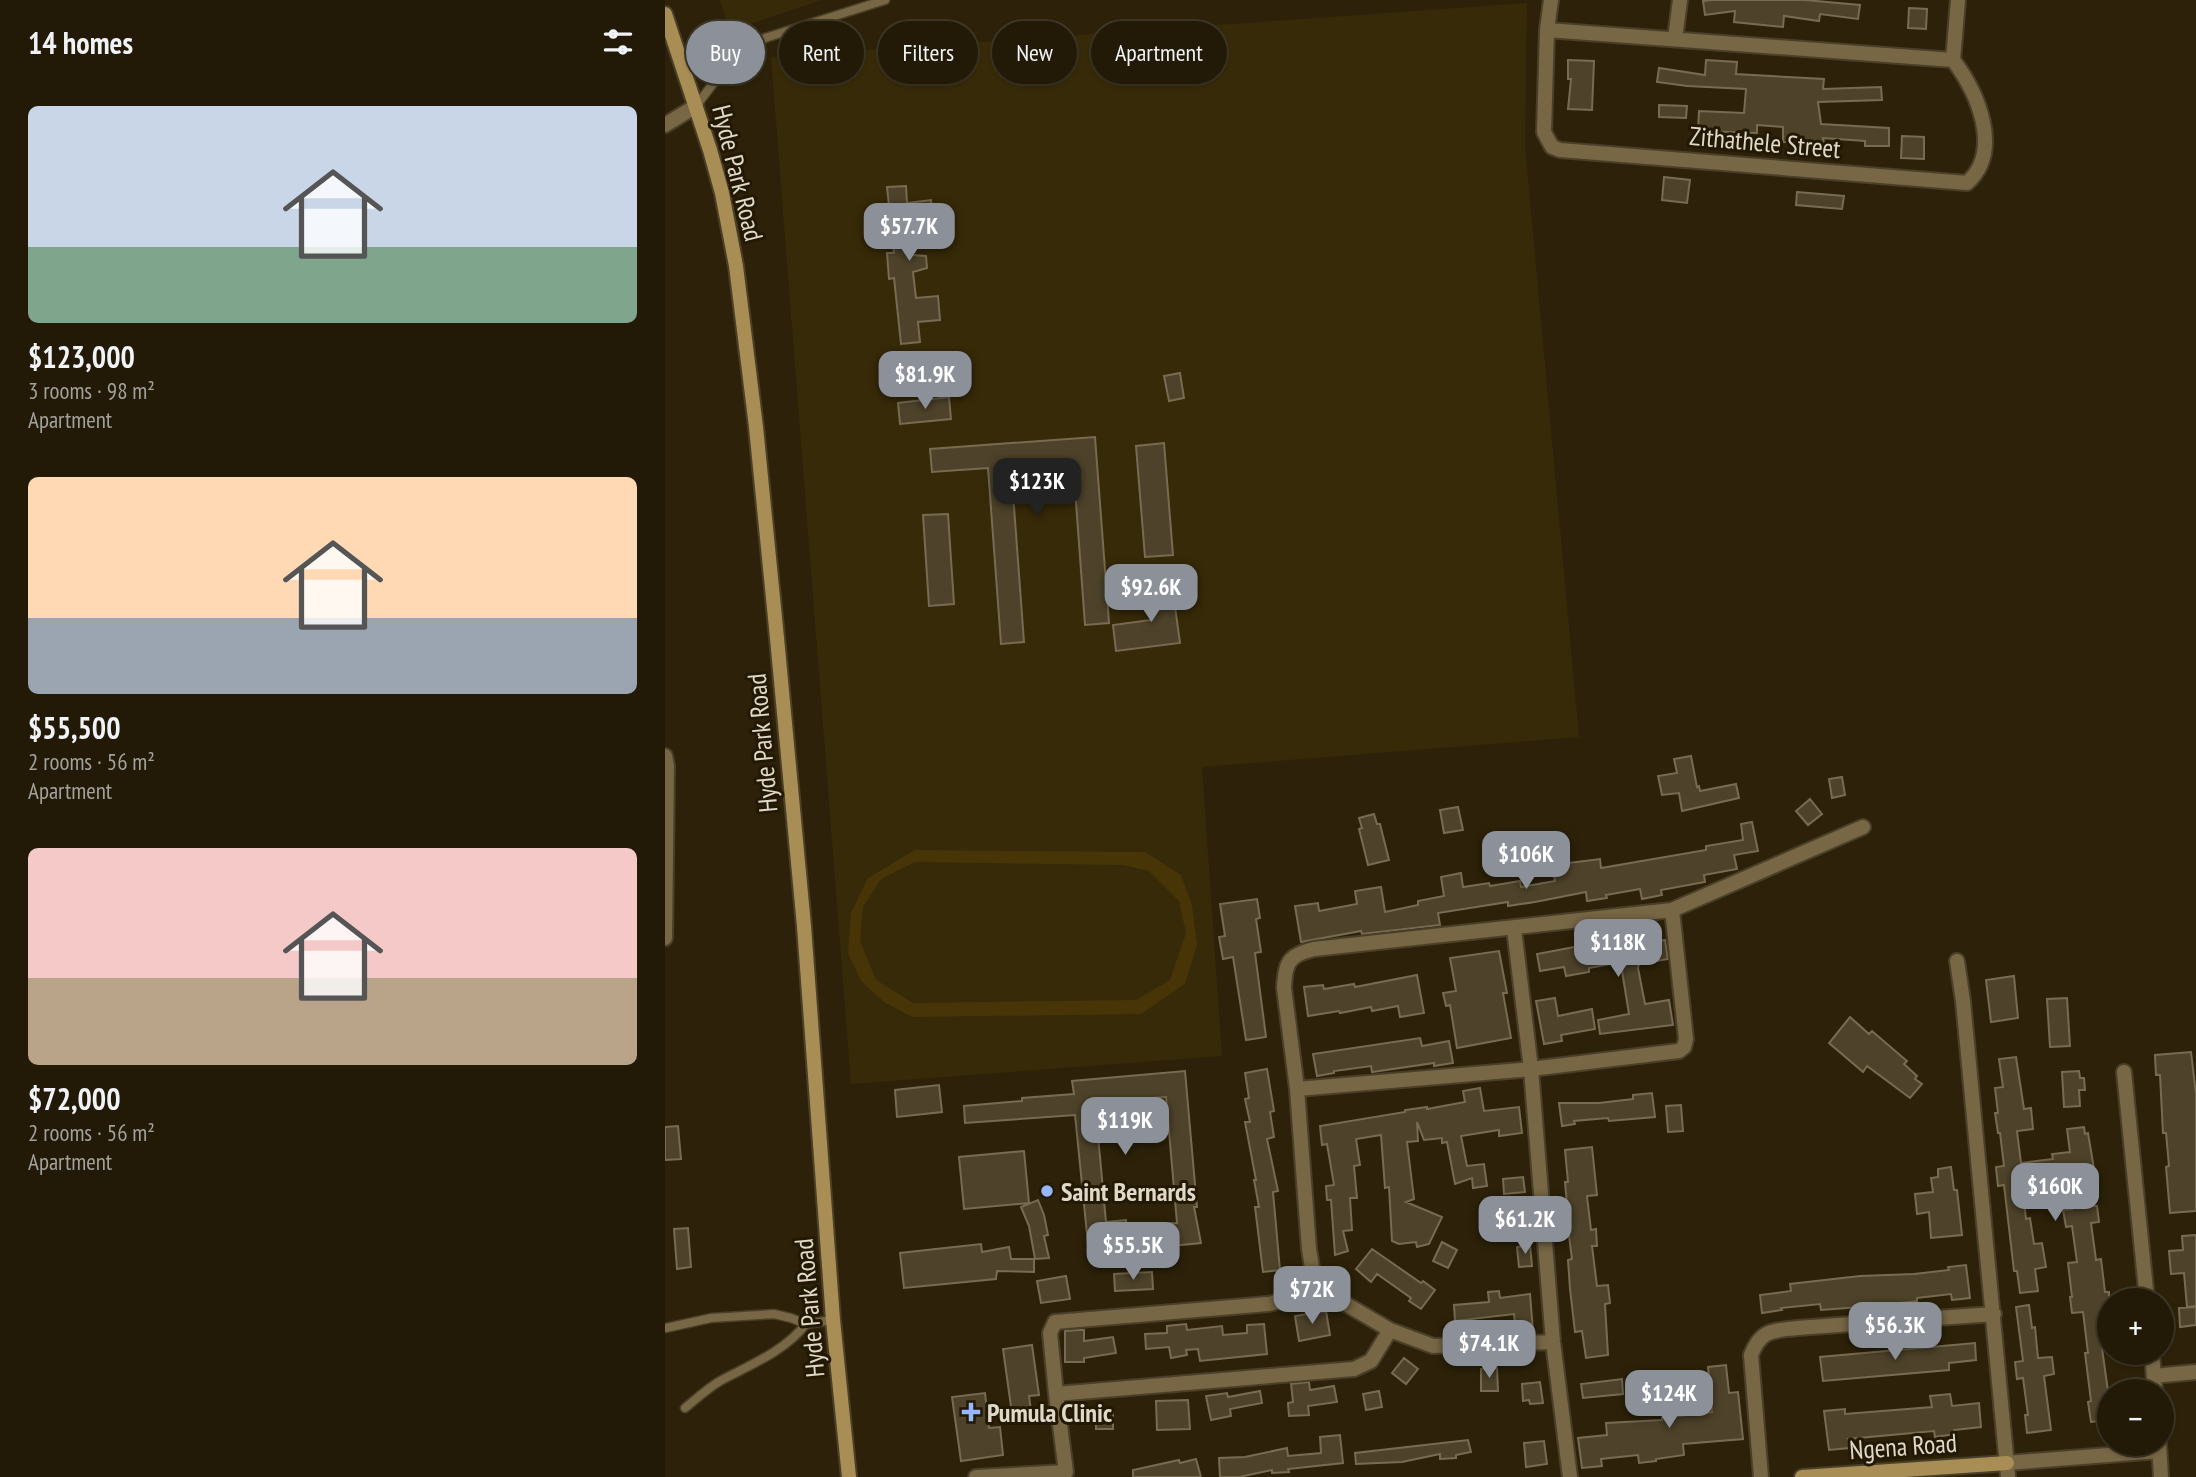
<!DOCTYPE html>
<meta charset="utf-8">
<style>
body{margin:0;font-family:"PT Sans Narrow",sans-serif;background:#2e2715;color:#f1f3f6;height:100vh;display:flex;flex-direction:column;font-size:26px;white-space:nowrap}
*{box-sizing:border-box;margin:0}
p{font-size:23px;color:#a2a19b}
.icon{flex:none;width:38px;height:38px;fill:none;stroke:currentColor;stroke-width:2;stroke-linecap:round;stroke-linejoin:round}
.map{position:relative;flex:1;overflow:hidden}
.drawer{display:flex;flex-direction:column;background:#221a07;width:665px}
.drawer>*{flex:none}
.hud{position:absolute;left:21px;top:21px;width:665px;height:63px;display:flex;gap:14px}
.fabs{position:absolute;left:1432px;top:1288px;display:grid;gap:14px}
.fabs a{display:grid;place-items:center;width:77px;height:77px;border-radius:50%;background:#221a07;box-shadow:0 2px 5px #0004,0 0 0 2px #3f3828;font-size:35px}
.price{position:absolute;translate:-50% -60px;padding:0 16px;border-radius:14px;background:#8c9099;color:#fff;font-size:23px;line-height:46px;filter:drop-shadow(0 2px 4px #0008)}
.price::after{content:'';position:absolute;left:50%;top:42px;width:21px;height:16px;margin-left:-10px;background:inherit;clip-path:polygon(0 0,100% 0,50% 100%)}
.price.current{background:#222;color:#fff}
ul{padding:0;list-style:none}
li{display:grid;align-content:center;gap:14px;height:371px;padding:0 28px}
li span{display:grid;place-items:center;height:217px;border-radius:10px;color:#555}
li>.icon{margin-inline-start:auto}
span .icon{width:126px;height:126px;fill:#fffc;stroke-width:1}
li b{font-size:30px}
h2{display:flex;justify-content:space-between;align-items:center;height:84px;padding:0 28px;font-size:30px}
.tag{padding:0 24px;border-radius:32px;background:#221a07;box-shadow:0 2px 5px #0004,0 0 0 2px #3f3828;font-size:24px;line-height:63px}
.tag.current{background:#8c9099;color:#fff}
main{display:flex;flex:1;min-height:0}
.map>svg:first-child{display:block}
.built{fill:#372a08}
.green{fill:#473508;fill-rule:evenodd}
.building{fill:#4e432a;stroke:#776b51;stroke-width:2;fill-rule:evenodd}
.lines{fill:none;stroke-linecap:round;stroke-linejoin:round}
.lane-casing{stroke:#4a3f28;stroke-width:11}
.street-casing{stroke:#4a3f28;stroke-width:18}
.secondary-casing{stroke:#4a3f28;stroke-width:18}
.lane{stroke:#786745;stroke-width:8}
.street{stroke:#786745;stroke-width:14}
.secondary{stroke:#a88e55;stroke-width:14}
.poi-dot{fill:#96b6fd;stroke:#231902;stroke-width:2.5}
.labels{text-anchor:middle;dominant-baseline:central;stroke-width:6;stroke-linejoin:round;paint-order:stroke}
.street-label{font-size:26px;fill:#e0d9ca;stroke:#231902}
.poi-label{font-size:26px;font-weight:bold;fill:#e0d9ca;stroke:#231902;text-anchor:start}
</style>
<main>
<section class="drawer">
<h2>14 homes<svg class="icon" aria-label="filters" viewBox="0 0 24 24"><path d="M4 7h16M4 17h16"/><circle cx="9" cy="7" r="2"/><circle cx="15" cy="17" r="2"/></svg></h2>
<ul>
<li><span style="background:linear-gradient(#c9d6e8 65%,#7fa58c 0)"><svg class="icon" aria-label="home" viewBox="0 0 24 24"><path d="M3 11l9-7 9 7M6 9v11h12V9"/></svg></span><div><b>$123,000</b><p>3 rooms · 98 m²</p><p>Apartment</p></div></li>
<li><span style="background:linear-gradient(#ffd9b3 65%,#9aa5b1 0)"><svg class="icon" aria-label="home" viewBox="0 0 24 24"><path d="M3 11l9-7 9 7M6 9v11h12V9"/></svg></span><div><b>$55,500</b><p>2 rooms · 56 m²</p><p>Apartment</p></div></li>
<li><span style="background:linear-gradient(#f6c9c9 60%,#b9a48a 0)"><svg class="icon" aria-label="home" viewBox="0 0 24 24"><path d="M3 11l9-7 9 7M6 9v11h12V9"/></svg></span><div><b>$72,000</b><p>2 rooms · 56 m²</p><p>Apartment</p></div></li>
</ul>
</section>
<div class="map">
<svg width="1531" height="1477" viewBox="0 0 1531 1477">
<rect width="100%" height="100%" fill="#2d2209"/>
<path class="built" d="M55 0H157L65 31Z
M862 3 860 146 914 737 537 767 557 1056 186 1084 106 57Z"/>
<path class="green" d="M250 850 480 852 516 875 527 905 532 945 520 984 476 1014 247 1017 219 1002 196 981 183 953 186 913 203 878ZM250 862 458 865 484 871 514 901 521 933 505 980 471 1000 248 1003 211 980 195 941 198 907 216 879Z"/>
<path class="building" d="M1047 0H1140L1195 5 1193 19 1155 14 1154 21 1119 16 1118 27 1069 22 1070 11 1040 15 1038 1Z
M1244 8 1262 9 1261 29 1243 28Z
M903 60 929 61 927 110 903 109 906 79H903Z
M1041 60 1072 62 1071 74 1159 79 1158 89 1216 87 1217 100 1153 102 1156 124 1224 128V146H1200V141L1158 138 1159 143 1118 142V127L1092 125V133L1033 131 1034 111 1079 113 1081 89 1022 86 992 82 994 68 1040 75Z
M994 105 1022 106 1021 118 994 117Z
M1237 136 1259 137V159L1236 158Z
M999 177 1025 180 1022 203 997 200Z
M241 186 242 203 266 200 269 229 244 231 247 255 261 256 262 268 248 272 251 298 273 296 275 320 253 322 255 342 236 344 229 278 224 279 222 253H229L222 187Z
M1132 192 1179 196 1177 209 1131 205Z
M515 373 519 398 504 401 499 376Z
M284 397 286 419 235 424 233 403Z
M430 437 444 623 420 625 408 462 346 466 359 642 336 644 323 468 267 472 265 449Z
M499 443 508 555 480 557 471 446Z
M283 514 289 604 264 606 258 515Z
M507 585 515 643 451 651 448 625 486 620 481 589Z
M1026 756 1032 787 1034 786 1035 791 1071 784 1074 798 1017 811 1014 793 997 795 993 776 1012 773 1009 759Z
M1177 777 1180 795 1167 798 1164 779Z
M1145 799 1157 814 1143 825 1131 811Z
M793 807 798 830 779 833 775 810Z
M709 814 712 824H715L724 860 703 865 694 829 697 828 694 818Z
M1087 822 1093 851 1069 855 1072 869 1039 875 1040 882 996 890 997 895 977 899 975 889 941 895 942 898 922 901 921 892 870 902 843 906V902L773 913 775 925 697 934 696 931 636 942 630 906 653 903 654 911 692 904 690 891 716 887 720 912 753 905V901L779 896 776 877 796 873 798 887 824 883 825 886 855 881 856 887 890 881 887 865 935 859 936 868 1041 850V846L1078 840 1076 824Z
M592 899 595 918 591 919 596 952 590 953 601 1037 581 1040 568 957 558 959 554 937 560 936 555 904Z
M970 939 971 945 1000 940 1003 959 974 964 973 968 980 1004 1004 1000 1008 1025 935 1034 933 1020 964 1014 957 971 952 972 951 963 924 968V972L901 976 899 967 875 971 872 954 920 945V949Z
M834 951 842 993H838L846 1038 792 1048 785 1005 781 1006 778 993 791 991 785 958Z
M752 975 759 1013 735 1017 733 1006 707 1011 706 1007 675 1013 674 1011 643 1016 639 987 658 985 659 989 689 984 690 987Z
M1349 976 1353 1018 1326 1022 1321 980Z
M890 998 893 1016 927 1009 930 1029 896 1035 897 1041 879 1044 871 1001Z
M1402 998 1405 1046 1385 1047 1382 999Z
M1185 1017 1204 1034 1207 1031 1242 1061 1239 1064 1252 1076 1250 1079 1257 1084 1245 1098 1202 1066 1198 1072 1164 1043Z
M755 1038 757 1046 784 1041 788 1063 769 1066V1063L707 1072 706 1066 669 1071V1073L652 1076 648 1054Z
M1526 1052 1531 1094V1211L1505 1213 1501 1167 1504 1166 1501 1133H1498L1495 1075H1491L1490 1055Z
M1351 1057 1359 1109 1366 1108 1368 1129 1352 1131 1356 1163 1388 1159 1387 1154 1405 1152 1402 1129 1419 1127 1420 1134 1423 1133 1429 1169H1425L1429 1206H1432L1434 1222 1426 1223 1431 1260 1436 1259 1440 1292H1444V1309H1439L1441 1326 1434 1327 1443 1391H1441L1444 1420 1426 1422 1423 1402 1426 1401 1420 1353H1423L1418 1312 1407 1313 1405 1297H1407L1403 1263 1412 1262 1407 1226 1401 1227 1398 1210 1407 1209 1402 1172 1368 1177V1181L1357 1183 1361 1219 1365 1218 1369 1244 1377 1243 1381 1267 1370 1269 1373 1291 1355 1293 1352 1271H1349L1339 1185 1333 1186 1331 1167 1339 1166 1335 1133H1333L1330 1113H1333L1330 1088 1338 1087 1334 1059Z
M602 1069 609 1111 605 1112 609 1137 602 1139 613 1191 608 1192 615 1270 598 1272 590 1207H594L589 1180H591L580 1122H585L580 1099 584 1098 580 1073Z
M520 1071 532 1207H529L536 1243 424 1254 410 1115 300 1123 299 1106 357 1101V1098L409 1094 407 1081ZM501 1097 512 1223 461 1225V1220L441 1222 430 1103 458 1100 459 1113 473 1111V1099Z
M1414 1071 1415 1078H1419L1420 1090H1414L1415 1106 1399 1107 1397 1072Z
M274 1085 277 1112 232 1117 230 1090Z
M815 1088 819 1111 854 1107 857 1133 834 1136V1130L796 1136 802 1166 819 1164 822 1186 808 1188 807 1178 790 1184 782 1142 777 1143V1138L759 1140 752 1122 753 1141 742 1142 749 1199 741 1202 777 1217 764 1244 752 1247 751 1242 734 1244 727 1241 724 1187 720 1188 716 1135 691 1139 695 1165 689 1166 692 1198H685L687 1230 678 1231 683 1251 670 1255 666 1200H662L661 1186 669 1185 662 1144 657 1145 655 1126 740 1112V1110L762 1107V1109L800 1102 798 1091Z
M987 1093 990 1117 944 1121 943 1118 909 1121 910 1124 897 1126 894 1103H934L968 1099V1095Z
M1016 1105 1018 1131 1003 1132 1001 1106Z
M13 1126 16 1159 0 1160V1127Z
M927 1147 932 1195 922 1196 926 1230 931 1229 932 1246H927L932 1286 943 1285 945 1303 940 1304 943 1355 921 1358 917 1331 910 1332 905 1289 903 1260 907 1259 900 1205H902L900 1182H903L900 1150Z
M359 1151 364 1203 299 1209 294 1157Z
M1286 1167 1289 1190H1292L1297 1235 1266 1238 1264 1212 1252 1214 1250 1194 1268 1192 1266 1178 1273 1177V1169Z
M858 1177 860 1192 839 1194 838 1179Z
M373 1200 379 1215 383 1235 379 1236 384 1258 370 1259 364 1226 356 1207Z
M23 1228 26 1267 12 1269 9 1229Z
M1531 1235V1306L1522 1307 1519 1273 1506 1274 1504 1251 1518 1250 1517 1236Z
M777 1242 792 1250 783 1268 768 1261Z
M316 1244 317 1252 344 1247 346 1259H369V1272L332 1271 331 1279 239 1288 235 1253Z
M865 1245 867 1266 854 1267 852 1247Z
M707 1249 756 1283 758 1281 770 1290 756 1309 744 1301 746 1298 712 1274 706 1282 691 1269Z
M1301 1265 1305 1298 1287 1300 1286 1294 1252 1298V1301L1209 1306 1156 1310 1155 1304 1116 1308 1117 1310 1097 1313 1095 1295 1126 1291 1125 1284 1195 1276 1249 1274 1284 1270 1283 1267Z
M487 1272 488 1289 450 1291 449 1274Z
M401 1276 405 1299 376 1303 372 1281Z
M834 1291 835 1298 865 1294 868 1331 851 1333 849 1314 790 1321 789 1305 824 1302 823 1292Z
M1364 1305 1367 1328 1370 1327 1373 1358 1387 1357 1389 1374 1379 1376 1386 1430 1362 1433 1360 1415H1363L1358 1378 1352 1379 1350 1362 1358 1361 1351 1307Z
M1531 1307V1325L1515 1327 1514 1308Z
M661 1311 665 1335 634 1341 630 1316Z
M521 1324 522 1330 557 1326 558 1335 582 1333V1325L599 1324 602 1354 535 1361 533 1349 521 1350 522 1355 506 1358 504 1347 481 1349 480 1334 502 1333V1326Z
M415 1330H419V1341L448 1337 451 1353 419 1358V1362H400V1331Z
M1310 1343 1311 1360 1284 1363V1370L1158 1381 1155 1357Z
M367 1345 374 1395 364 1396 367 1418 348 1421 338 1349Z
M739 1358 753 1369 741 1384 727 1373Z
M1061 1365 1064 1393 1073 1392 1078 1439 1018 1444 1019 1455 991 1459V1461L974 1463 973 1455 936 1459 937 1466 917 1468 913 1438 942 1435 941 1423 997 1420V1418L1047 1412 1043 1367Z
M832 1368 833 1391H816V1369Z
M957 1379 958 1394 918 1398 916 1384Z
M644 1382 645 1390 669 1386 672 1402 643 1406 644 1415 624 1416 623 1403 628 1402 626 1384Z
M875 1382 878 1403 865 1404 864 1400 858 1401 857 1384Z
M595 1391 597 1403 565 1409 566 1416 546 1420 541 1396 562 1393 563 1397Z
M714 1391 717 1407 701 1410 698 1394Z
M320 1393 324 1428 335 1427 338 1455 296 1461 287 1397Z
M1285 1394 1287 1406 1314 1403 1316 1427 1289 1430 1290 1434 1270 1437 1269 1431 1183 1439 1184 1448 1164 1450 1159 1411 1180 1409V1414L1267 1407 1265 1396Z
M523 1400 525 1429 492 1430 491 1401Z
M431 1411H448V1429H431Z
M675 1435 678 1463 623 1469 624 1472 607 1473V1470L574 1477H555L554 1458 580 1457 622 1448 623 1456 656 1453 655 1437Z
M803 1440 806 1452 791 1455V1458L775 1459V1454L737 1462 691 1464 690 1453Z
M879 1441 882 1464 861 1467 859 1443Z
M531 1459 536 1477H468V1470L514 1460 515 1463Z"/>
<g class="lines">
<defs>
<path id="lane" d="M31 106 67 59 100 38 220 0
M1 1328 46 1318 109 1314 126 1318 141 1324 168 1320
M20 1408C31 1399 43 1388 55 1381 85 1365 120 1351 141 1324"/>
<path id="street" d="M886 0 882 30 879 132 887 147 895 150 1302 183C1338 151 1313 93 1288 60L1293 0
M882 30 1288 60
M1010 39 1015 0
M0 125 31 106
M0 756 2 766 0 938
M849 929 866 1069 888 1342 905 1477
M1292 961 1298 1001 1343 1477
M1459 1072 1482 1300
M632 1089 866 1069 1014 1051 1019 1047 1021 1039 1007 910
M888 1342 768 1346 725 1330 650 1286 644 1249 632 1089 619 988C620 962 624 955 649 949L1007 910 1198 827
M1487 1353 1490 1391
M1489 1376 1531 1372
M391 1394 385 1333 390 1322 603 1304 629 1298 650 1286
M1494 1444 1496 1477
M1342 1463 1494 1451
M311 1477 401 1472 391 1394 689 1369 706 1361 725 1330
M1096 1477 1086 1355C1096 1329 1108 1331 1132 1328L1329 1314"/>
<path id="secondary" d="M0 14 45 150 57 193 71 266 91 427 112 638 139 926 168 1320 184 1477
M1137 1477 1342 1463"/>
</defs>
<use href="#lane" class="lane-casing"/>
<use href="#street" class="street-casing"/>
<use href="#secondary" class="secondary-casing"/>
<use href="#lane" class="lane"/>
<use href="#street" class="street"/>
<use href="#secondary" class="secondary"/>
</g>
<g class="poi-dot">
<circle cx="382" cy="1191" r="7"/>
<path d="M302.5 1401.5h7v7h7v7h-7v7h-7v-7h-7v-7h7z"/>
</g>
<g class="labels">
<g class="street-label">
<text transform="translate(1100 142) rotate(5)">Zithathele Street</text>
<text transform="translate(73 173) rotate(76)">Hyde Park Road</text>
<text transform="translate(97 743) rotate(-95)">Hyde Park Road</text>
<text transform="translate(144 1308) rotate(-95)">Hyde Park Road</text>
<text transform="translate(1238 1446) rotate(-4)">Ngena Road</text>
</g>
<g class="poi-label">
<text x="396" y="1191">Saint Bernards</text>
<text x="322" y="1412">Pumula Clinic</text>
</g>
</g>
</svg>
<div class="fabs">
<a>+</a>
<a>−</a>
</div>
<b class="price" style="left:244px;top:263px">$57.7K</b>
<b class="price" style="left:260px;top:411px">$81.9K</b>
<b class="price current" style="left:372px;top:518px">$123K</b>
<b class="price" style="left:486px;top:624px">$92.6K</b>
<b class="price" style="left:861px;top:891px">$106K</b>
<b class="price" style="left:953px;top:979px">$118K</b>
<b class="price" style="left:460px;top:1157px">$119K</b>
<b class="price" style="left:1390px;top:1223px">$160K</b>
<b class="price" style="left:860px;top:1256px">$61.2K</b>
<b class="price" style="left:468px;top:1282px">$55.5K</b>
<b class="price" style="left:647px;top:1326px">$72K</b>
<b class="price" style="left:1230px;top:1362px">$56.3K</b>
<b class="price" style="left:824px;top:1380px">$74.1K</b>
<b class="price" style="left:1004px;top:1430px">$124K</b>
<div class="hud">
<a class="tag current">Buy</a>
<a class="tag">Rent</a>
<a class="tag">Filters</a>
<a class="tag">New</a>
<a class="tag">Apartment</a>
</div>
</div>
</main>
